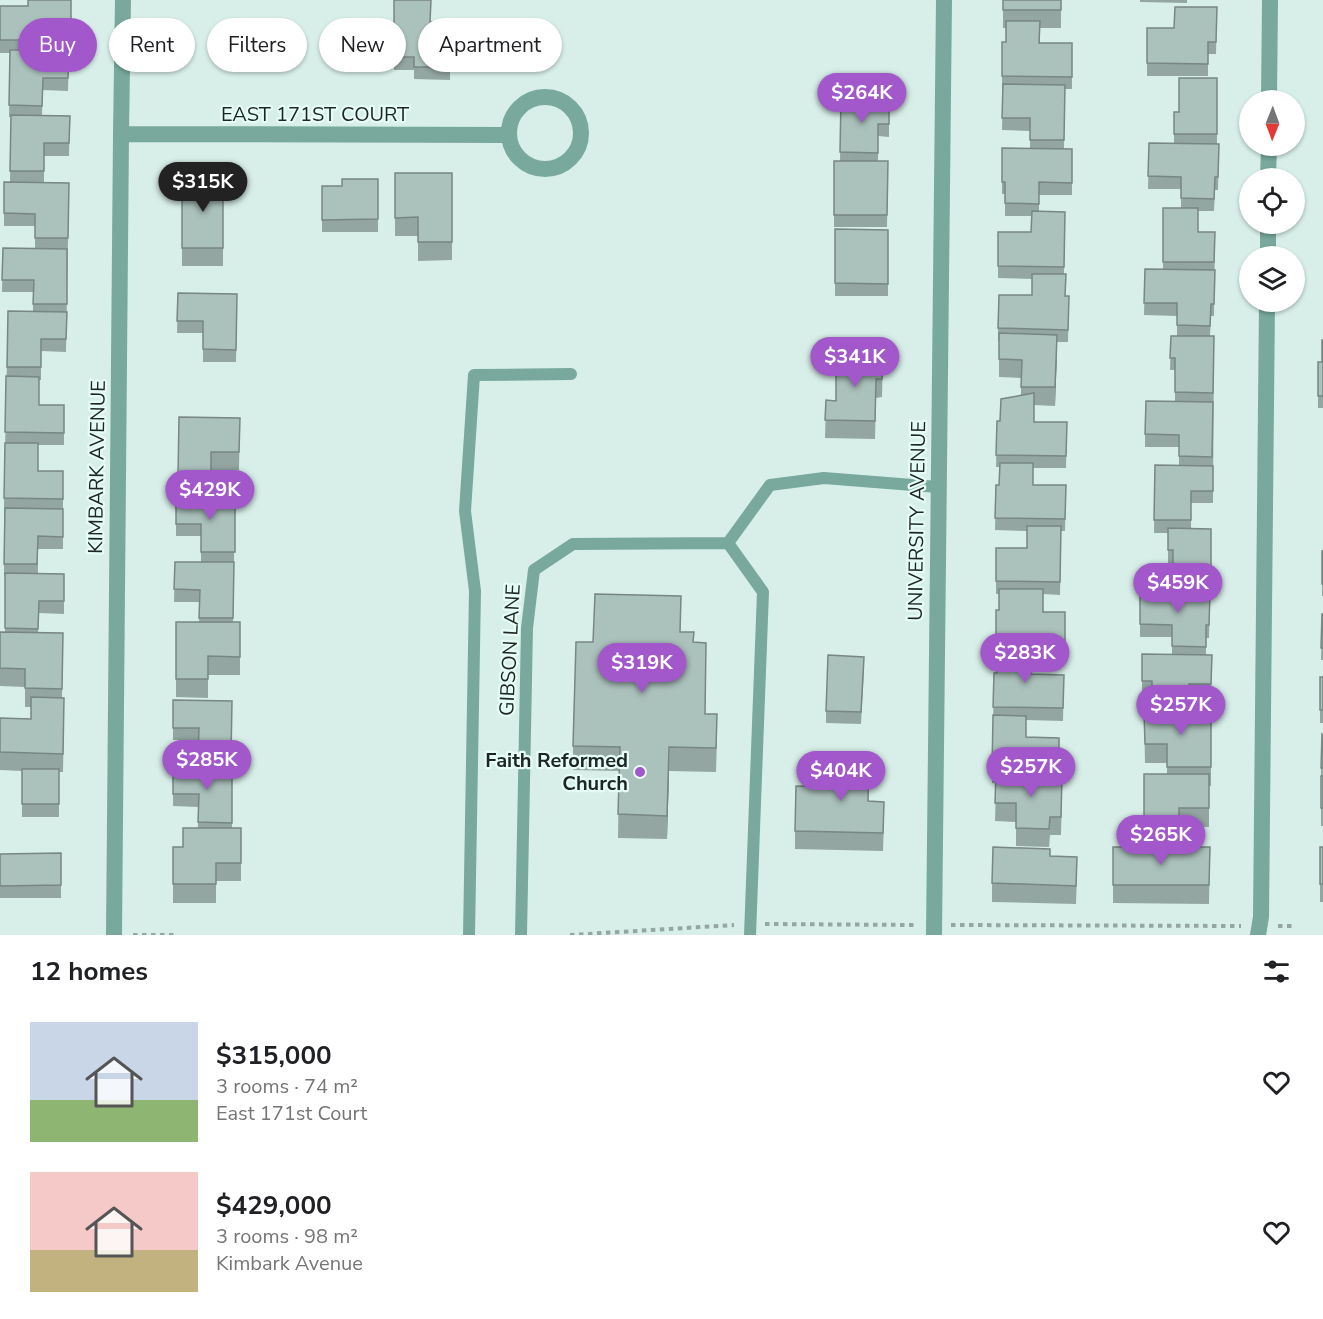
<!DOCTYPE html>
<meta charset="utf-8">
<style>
body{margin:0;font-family:"Nunito Sans",sans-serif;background:#f6f6f6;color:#202124;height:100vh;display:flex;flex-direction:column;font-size:22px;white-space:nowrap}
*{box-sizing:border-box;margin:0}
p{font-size:20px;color:#757577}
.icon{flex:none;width:33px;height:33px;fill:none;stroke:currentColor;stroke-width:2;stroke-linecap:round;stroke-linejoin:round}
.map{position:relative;height:935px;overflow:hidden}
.details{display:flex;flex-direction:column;background:#fff;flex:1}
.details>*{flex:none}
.banner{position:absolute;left:18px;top:18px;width:600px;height:54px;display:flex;gap:12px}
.needle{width:39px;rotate:181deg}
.fabs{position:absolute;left:1239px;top:90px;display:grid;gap:12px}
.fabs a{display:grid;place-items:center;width:66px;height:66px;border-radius:50%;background:#fff;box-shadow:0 2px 4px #0004;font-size:30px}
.price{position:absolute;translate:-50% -51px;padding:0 14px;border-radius:21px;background:#a258cb;color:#fff;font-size:20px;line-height:39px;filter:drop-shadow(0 2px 3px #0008)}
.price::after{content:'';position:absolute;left:50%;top:36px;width:18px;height:14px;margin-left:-9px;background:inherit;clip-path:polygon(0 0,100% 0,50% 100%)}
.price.active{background:#222;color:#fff}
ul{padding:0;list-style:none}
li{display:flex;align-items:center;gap:18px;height:150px;padding:0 30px}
li span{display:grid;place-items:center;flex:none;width:168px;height:120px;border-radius:0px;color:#555}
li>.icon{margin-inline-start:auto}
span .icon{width:72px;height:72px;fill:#fffc;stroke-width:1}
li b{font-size:26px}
h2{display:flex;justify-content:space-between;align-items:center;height:72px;padding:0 30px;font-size:26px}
.chip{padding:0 21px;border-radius:27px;background:#fff;box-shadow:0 2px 4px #0004;font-size:21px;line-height:54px}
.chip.active{background:#a258cb;color:#fff}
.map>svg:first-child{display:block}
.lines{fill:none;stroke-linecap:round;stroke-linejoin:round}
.path{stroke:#94a6a1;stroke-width:4;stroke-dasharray:4.5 4.5;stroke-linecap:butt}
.service{stroke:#78a99c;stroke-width:12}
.minor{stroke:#78a99c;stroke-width:16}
.wall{fill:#93a6a1}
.shaded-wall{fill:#788783}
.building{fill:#abc1bb;stroke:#788783;stroke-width:1.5}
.poi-dot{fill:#a258cb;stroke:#e5fdf6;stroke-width:2}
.labels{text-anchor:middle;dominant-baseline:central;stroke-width:4.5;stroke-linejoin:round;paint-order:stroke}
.street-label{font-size:20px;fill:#1e2624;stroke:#e5fdf6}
.poi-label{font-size:20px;font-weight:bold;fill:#1e2624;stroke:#e5fdf6;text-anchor:end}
</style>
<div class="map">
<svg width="1323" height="935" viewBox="0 0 1323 935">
<rect width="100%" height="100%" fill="#d8efe9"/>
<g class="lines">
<path class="path" d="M765 924 917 925
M951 925 1241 926
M1278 926H1292
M133 935H176
M570 935 734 925"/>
<path class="service" d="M728 543 770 485 824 478 938 487
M469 935 475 591 465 511 474 375 571 374
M521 935 527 628 534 570 573 544 728 543 763 592 750 935"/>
<path class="minor" d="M509 133a36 36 0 1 1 72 0a36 36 0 1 1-72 0Z
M1269 100 1270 0
M121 134 508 135
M1268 178 1269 146
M1268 256V224
M114 935 121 134 123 0
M934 935 944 0
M1258 935 1261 917 1267 302"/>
</g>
<path class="wall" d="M71 0V33H57V50H69L68 91 43 90 42 115 70 116 69 156H44V182L69 183 66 352 41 351V380H39V405H64V445H38V471H63V549H38V573L64 574V614L39 613 38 633H63L62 698 64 716 63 772H59V817H22V771L0 770V718L31 719V707H25V687L0 686V632H5V577L4 576V498L8 311H33V292H2L3 248H35V226H4V182H10L11 117H9L10 53H0V6H28Z
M394 0 431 22H450V80L414 79V70H394Z
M1003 0H1061V28H1040V43H1072V89H1065L1064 149H1072V195H1039V211L1065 212 1064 274 1065 296H1069L1068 342H1057L1055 406 1034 405V422H1067L1066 468H1033V485H1066L1065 531H1061L1060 595 1043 594V612H1065V657H1031V674L1064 675 1063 721 1026 720V737L1059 738V775L1062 793 1061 835H1050L1049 847 1016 846V822L995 821 996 783H992L994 673H997L998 656H996V610H999V594H996V548H1027V531L995 530 996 485H999V467H996L997 421H1000L1021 395V378L999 377V341H998V328L1032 295V279L998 278V232H1031V216H1005V194H1002V148L1030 149V131L1002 130 1003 88H1002V76L1006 42V28H1003Z
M1140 0H1187V3L1140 2Z
M1217 7 1216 54H1208V76H1147V28H1174Z
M1217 78V144H1219L1218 190H1215L1214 211H1198V232H1215L1214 316H1211L1210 336H1214L1213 503H1191V529H1211L1209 638H1206V655H1212L1211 697H1189V711H1211V786H1209V827L1179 826V847H1210L1209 904 1113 903V847H1144V774H1167V763H1145L1144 711H1152V694H1142V654L1172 655V637H1140V590L1173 591V563H1168V533H1154L1155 465 1179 466V447H1145V434L1175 401V370H1170L1171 336H1177V316L1144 315 1145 269H1163V208H1181V189H1148L1149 143H1174V112H1179Z
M841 98 889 99V137L878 136V161H888L887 227H834V161H840Z
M395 173H452V260L418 261V236H395Z
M223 174V266H182V195H190Z
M378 179V232H322V186H342Z
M835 229 888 230V296H835Z
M178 293 237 294 236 362H203V333H177Z
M1323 340V408H1318V362H1322Z
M883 355 882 397 876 398 875 439 825 438 826 400 836 401Z
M179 417 240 418 239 470H211V494L178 493Z
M176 496 235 497 233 622H240V675H208V698L176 697V622H199L200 602H174L175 562H201V536H176Z
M1322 551H1323V596H1322Z
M1322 614H1323V660H1321Z
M680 632 706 666 705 714 717 738 716 772 669 771 667 839 618 838 619 771 573 770V746L593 642Z
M864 669 861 724 826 723V711Z
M1320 677H1323V723H1320Z
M173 700 232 701V828H241V881H216V903H173V847H183L198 828V807L173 806V766L198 767V740H173Z
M1323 735V826H1321V768Z
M869 773 868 801 884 820 883 851 795 849V831L836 787Z
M1320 847H1323V902H1320Z
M61 853V898H0V854Z
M1050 856 1077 875 1076 904 992 902V883Z"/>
<path class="shaded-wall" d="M1057 335V353L1055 406V387Z
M669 747V771L667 839V816Z"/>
<path class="building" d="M28 0H71V20H57V40H0V6H28Z
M394 0H431L430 22H450V67H414V57H394Z
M1003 0H1061V10H1003Z
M1175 7H1217L1216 42H1208V64L1147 63V28H1174Z
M1006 21H1040L1039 43H1072V77L1002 76V42H1006Z
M10 50H69L68 78H43L42 106 9 105Z
M1179 78H1217V134H1174V112H1179Z
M1003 84 1065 85 1064 140H1030V118H1002Z
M841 98 889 99V124H878V153L840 152Z
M11 115 70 116 69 143H44V171H10Z
M1149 143 1219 144 1218 177H1215L1214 199 1181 198V177L1148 176Z
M1002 148 1072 149V183L1039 182V204L1005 203V182H1002Z
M834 161H888L887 215H834Z
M395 173H452V242H418V217L395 218Z
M190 174H223V248H182V195H190Z
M342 179H378V219L322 220V186H342Z
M4 182 69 183 68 238H35V214L4 213Z
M1163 208H1198V232H1215L1214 262H1163Z
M1032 211 1065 212 1064 267 998 266V232H1031Z
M835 229 888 230V284L835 283Z
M3 248 67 249V304H33L34 280H2Z
M1145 269 1215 270 1214 304H1211L1210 326 1177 325V303H1144Z
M1032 274H1066L1065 296H1069L1068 330 998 328 999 295H1032Z
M178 293 237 294 236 350 203 349V321H177Z
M8 311 67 312 66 339H41V367H7Z
M999 333 1057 335 1055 387H1021L1022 360 999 359Z
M1171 336H1214L1213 393 1175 392V358H1170Z
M1322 340H1323V396H1318V362H1322Z
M836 355H883L882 379H876L875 421 825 420 826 400 836 401Z
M6 376 39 377V405H64V433L5 432Z
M1034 393V422H1067L1066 456 996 455 997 421H1000L1001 399Z
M1146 401 1213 402 1212 457 1179 456V435L1145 434Z
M179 417 240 418 239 452H211V476L178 475Z
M5 443H38V471H63V499L4 498Z
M1000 463H1033V485H1066L1065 519 995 518 996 485H999Z
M1155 465 1213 466V491H1191V520H1154Z
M176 496 235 497V552H201V524H176Z
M5 508 63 509V537L38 536 37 564H4Z
M1027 526H1061L1060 582 996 581V548H1027Z
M1168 528 1211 529V585L1173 584V550H1168Z
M1322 551H1323V584H1322Z
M175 562H234L233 618H199L200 590 174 589Z
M5 573 64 574V601H39L38 629 5 628Z
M999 589H1043V612H1065V645L996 644V610H999Z
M1140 590 1210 592 1209 625H1206V647L1172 646V625L1140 624Z
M595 594 681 596 680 632H694L693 642 706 643 705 714H717L716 748 669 747 667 816 618 814 620 747 573 746 576 642H593Z
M1322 614H1323V648H1321Z
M176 622H240V657L208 656V679H176Z
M0 632 63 633 62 689 25 688V669L0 668Z
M998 652H1031V674L1064 675 1063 708 993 707 994 673H997Z
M1142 654 1212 655 1211 684H1189V710H1152V681H1142Z
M828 655 864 657 861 712 826 711Z
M1320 677H1323V710H1320Z
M31 697 64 698 63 754 0 752V718L31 719Z
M173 700 232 701 231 756H198L199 728H173Z
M1144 711H1211V767H1167V744H1145Z
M993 715 1026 716V737L1059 738V771H992Z
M1322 734 1323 735V768H1321Z
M837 754 869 755 868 801 884 802 883 833 795 831 796 786 836 787Z
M173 766 232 767V823L198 822 199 794H173Z
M22 769H59V804H22Z
M996 773 1062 775 1061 817H1050L1049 829 1016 828V803H995Z
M1144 774H1209V808H1179V829H1144Z
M1321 776H1323V808H1321Z
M183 828H241V863H216V884H173V847H183Z
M993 847 1050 849V856L1077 857 1076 886 992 883Z
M1113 847H1210L1209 885H1113Z
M1320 847H1323V884H1320Z
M61 853V885L0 886V854Z"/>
<circle class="poi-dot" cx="640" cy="772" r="6"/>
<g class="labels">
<g class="street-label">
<text x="315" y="114">EAST 171ST COURT</text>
<text transform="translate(97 467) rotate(-89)">KIMBARK AVENUE</text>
<text transform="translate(917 521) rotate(-89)">UNIVERSITY AVENUE</text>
<text transform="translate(510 650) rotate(-87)">GIBSON LANE</text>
</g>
<g class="poi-label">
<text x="628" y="760">Faith Reformed<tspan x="628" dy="23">Church</tspan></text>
</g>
</g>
</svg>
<div class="fabs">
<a><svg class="needle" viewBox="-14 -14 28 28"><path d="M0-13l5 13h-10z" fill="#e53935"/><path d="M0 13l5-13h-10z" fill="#757577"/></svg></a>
<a><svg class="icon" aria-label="locate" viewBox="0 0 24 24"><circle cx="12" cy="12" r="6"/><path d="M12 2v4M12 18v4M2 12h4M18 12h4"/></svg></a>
<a><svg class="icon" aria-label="layers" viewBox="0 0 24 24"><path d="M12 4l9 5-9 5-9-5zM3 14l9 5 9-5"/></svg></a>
</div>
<b class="price" style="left:862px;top:124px">$264K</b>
<b class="price active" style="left:203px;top:213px">$315K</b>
<b class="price" style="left:855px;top:388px">$341K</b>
<b class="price" style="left:210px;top:521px">$429K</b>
<b class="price" style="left:1178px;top:614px">$459K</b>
<b class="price" style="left:1025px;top:684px">$283K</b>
<b class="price" style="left:642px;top:694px">$319K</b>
<b class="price" style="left:1181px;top:736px">$257K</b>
<b class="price" style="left:207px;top:791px">$285K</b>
<b class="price" style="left:1031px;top:798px">$257K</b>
<b class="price" style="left:841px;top:802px">$404K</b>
<b class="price" style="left:1161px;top:866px">$265K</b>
<div class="banner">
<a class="chip active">Buy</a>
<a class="chip">Rent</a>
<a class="chip">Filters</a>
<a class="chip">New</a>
<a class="chip">Apartment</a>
</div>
</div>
<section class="details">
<h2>12 homes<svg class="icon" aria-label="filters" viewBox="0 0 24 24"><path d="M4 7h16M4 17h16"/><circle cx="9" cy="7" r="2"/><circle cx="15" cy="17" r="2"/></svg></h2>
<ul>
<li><span style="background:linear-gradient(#c9d6e8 65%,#8fb573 0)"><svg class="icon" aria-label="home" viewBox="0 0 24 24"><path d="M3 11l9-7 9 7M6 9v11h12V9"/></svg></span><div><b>$315,000</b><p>3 rooms · 74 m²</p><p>East 171st Court</p></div><svg class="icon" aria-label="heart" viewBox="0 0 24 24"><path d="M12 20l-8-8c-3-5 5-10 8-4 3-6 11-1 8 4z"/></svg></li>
<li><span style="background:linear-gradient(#f6c9c9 65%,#c2b280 0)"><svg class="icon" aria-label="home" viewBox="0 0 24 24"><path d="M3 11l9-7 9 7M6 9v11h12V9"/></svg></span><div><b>$429,000</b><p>3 rooms · 98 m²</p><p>Kimbark Avenue</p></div><svg class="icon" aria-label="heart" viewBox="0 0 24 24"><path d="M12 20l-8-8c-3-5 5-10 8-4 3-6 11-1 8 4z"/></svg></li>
</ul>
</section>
